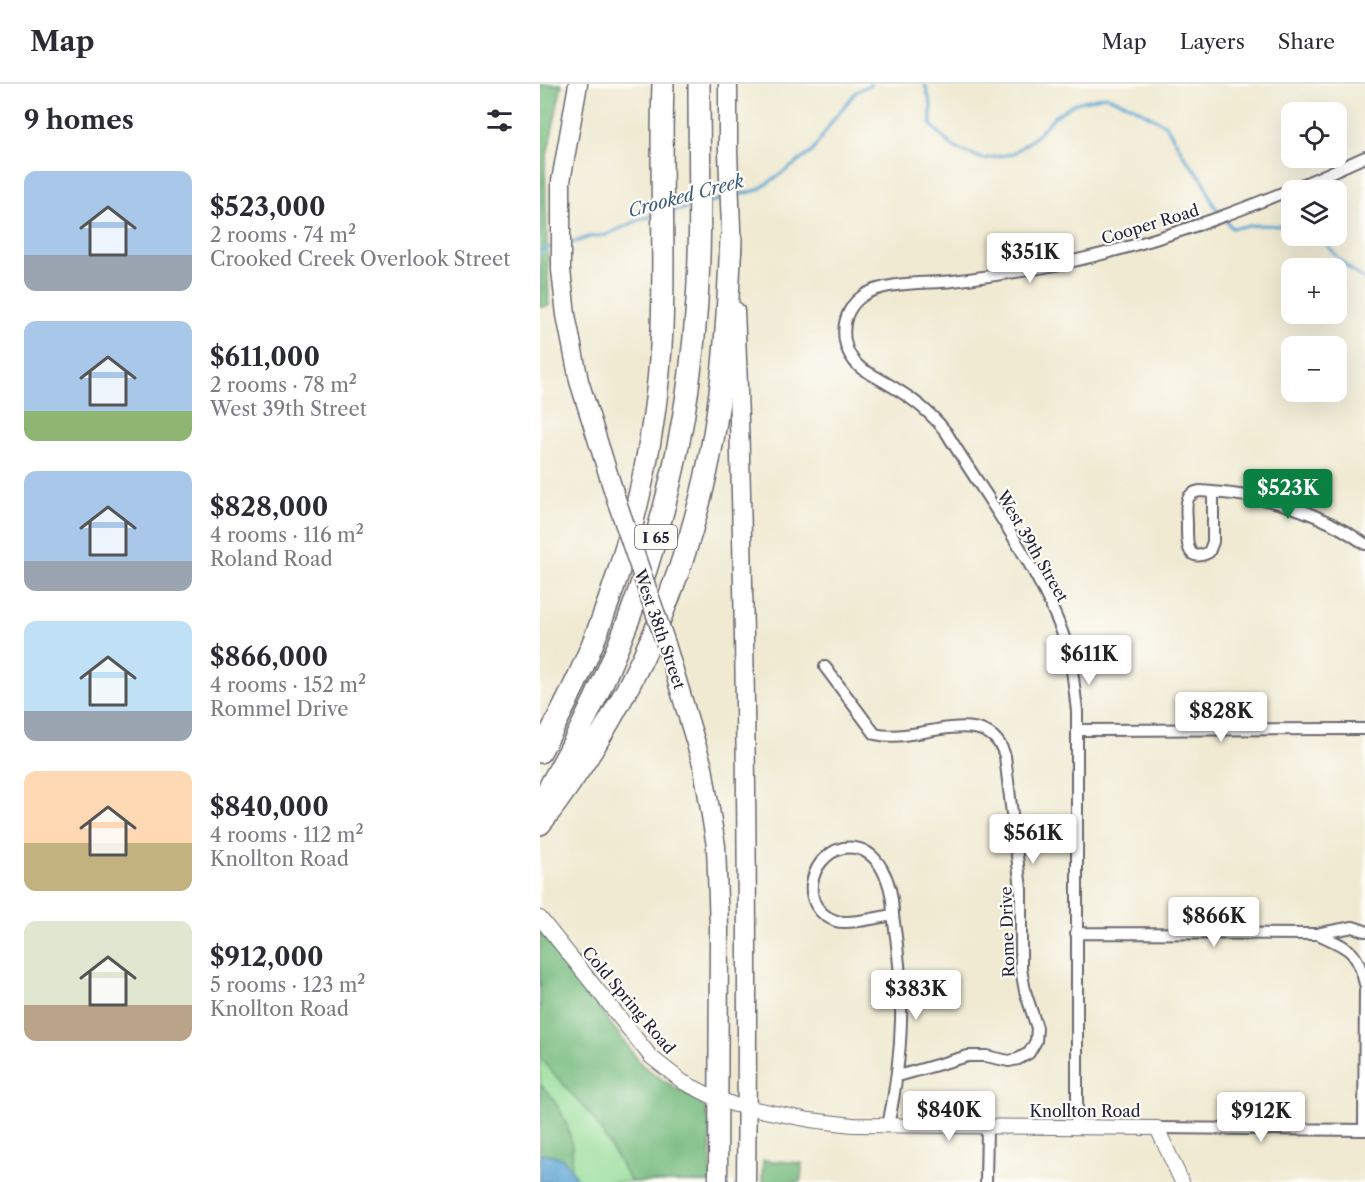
<!DOCTYPE html>
<meta charset="utf-8">
<style>
body{margin:0;font-family:"Libre Caslon Text",serif;background:#f2f2f3;color:#2b2b33;height:100vh;display:flex;flex-direction:column;font-size:22px;white-space:nowrap}
*{box-sizing:border-box;margin:0}
p{font-size:20px;color:#7c7c81}
.icon{flex:none;width:33px;height:33px;fill:none;stroke:currentColor;stroke-width:2;stroke-linecap:round;stroke-linejoin:round}
.map{position:relative;flex:1;overflow:hidden}
.panel{display:flex;flex-direction:column;background:#fff;width:540px}
.panel>*{flex:none}
.tools{position:absolute;left:741px;top:18px;display:grid;gap:12px}
.tools a{display:grid;place-items:center;width:66px;height:66px;border-radius:12px;background:#fff;box-shadow:0 6px 24px #0002;font-size:30px}
.price{position:absolute;translate:-50% -51px;padding:0 14px;border-radius:6px;background:#fff;color:#222;font-size:20px;line-height:39px;filter:drop-shadow(0 2px 3px #0008)}
.price::after{content:'';position:absolute;left:50%;top:36px;width:18px;height:14px;margin-left:-9px;background:inherit;clip-path:polygon(0 0,100% 0,50% 100%)}
.price.on{background:#0b8043;color:#fff}
ul{padding:0;list-style:none}
li{display:flex;align-items:center;gap:18px;height:150px;padding:0 24px}
li span{display:grid;place-items:center;flex:none;width:168px;height:120px;border-radius:12px;color:#555}
li>.icon{margin-inline-start:auto}
span .icon{width:72px;height:72px;fill:#fffc;stroke-width:1}
li b{font-size:26px}
h2{display:flex;justify-content:space-between;align-items:center;height:72px;padding:0 24px;font-size:26px}
header{display:flex;align-items:center;gap:36px;box-sizing:border-box;height:84px;padding:0 30px;background:#fff;border-bottom:2px solid #e1e1e2}
header strong{font-size:28px}
nav{display:flex;gap:33px;margin-inline-start:auto;font-size:21px}
main{display:flex;flex:1;min-height:0}
.map>svg:first-child{display:block}
.green{fill:#95dd97;stroke:#5c8069;stroke-width:1.5}
.forest{fill:#78bc80;stroke:#4d6f5e;stroke-width:1.5}
.water{fill:#58a3d0;stroke:#3d6286;stroke-width:1.5}
.lines{fill:none;stroke-linecap:round;stroke-linejoin:round}
.stream{stroke:#58a3d0;stroke-width:3}
.minor-casing{stroke:#6a6870;stroke-width:14}
.tertiary-casing{stroke:#6a6870;stroke-width:16}
.primary-casing{stroke:#6a6870;stroke-width:21}
.motorway-casing{stroke:#6a6870;stroke-width:24}
.minor{stroke:#fff;stroke-width:10}
.tertiary{stroke:#fff;stroke-width:14}
.primary{stroke:#fff;stroke-width:18}
.motorway{stroke:#fff;stroke-width:21}
.primary-bridge-casing{stroke:#6a6870;stroke-width:21;stroke-linecap:butt}
.primary-bridge{stroke:#fff;stroke-width:18}
.labels{text-anchor:middle;dominant-baseline:central;stroke-width:4.5;stroke-linejoin:round;paint-order:stroke}
.shield{fill:#fdfcf7;stroke:#646373;stroke-width:1.5}
.shield-label{font-size:15px;font-weight:bold;fill:#22223b}
.street-label{font-size:16px;fill:#22223b;stroke:#fdfcf7}
.water-label{font-size:18px;font-style:italic;fill:#3a5c7e;stroke:#fdfcf7}
</style>
<header>
<strong>Map</strong>
<nav><a>Map</a><a>Layers</a><a>Share</a></nav>
</header>
<main>
<section class="panel">
<h2>9 homes<svg class="icon" aria-label="filters" viewBox="0 0 24 24"><path d="M4 7h16M4 17h16"/><circle cx="9" cy="7" r="2"/><circle cx="15" cy="17" r="2"/></svg></h2>
<ul>
<li><span style="background:linear-gradient(#a9c7e8 70%,#9aa5b1 0)"><svg class="icon" aria-label="home" viewBox="0 0 24 24"><path d="M3 11l9-7 9 7M6 9v11h12V9"/></svg></span><div><b>$523,000</b><p>2 rooms · 74 m²</p><p>Crooked Creek Overlook Street</p></div></li>
<li><span style="background:linear-gradient(#a9c7e8 75%,#8fb573 0)"><svg class="icon" aria-label="home" viewBox="0 0 24 24"><path d="M3 11l9-7 9 7M6 9v11h12V9"/></svg></span><div><b>$611,000</b><p>2 rooms · 78 m²</p><p>West 39th Street</p></div></li>
<li><span style="background:linear-gradient(#a9c7e8 75%,#9aa5b1 0)"><svg class="icon" aria-label="home" viewBox="0 0 24 24"><path d="M3 11l9-7 9 7M6 9v11h12V9"/></svg></span><div><b>$828,000</b><p>4 rooms · 116 m²</p><p>Roland Road</p></div></li>
<li><span style="background:linear-gradient(#bfe0f5 75%,#9aa5b1 0)"><svg class="icon" aria-label="home" viewBox="0 0 24 24"><path d="M3 11l9-7 9 7M6 9v11h12V9"/></svg></span><div><b>$866,000</b><p>4 rooms · 152 m²</p><p>Rommel Drive</p></div></li>
<li><span style="background:linear-gradient(#ffd9b3 60%,#c2b280 0)"><svg class="icon" aria-label="home" viewBox="0 0 24 24"><path d="M3 11l9-7 9 7M6 9v11h12V9"/></svg></span><div><b>$840,000</b><p>4 rooms · 112 m²</p><p>Knollton Road</p></div></li>
<li><span style="background:linear-gradient(#dfe7d0 70%,#b9a48a 0)"><svg class="icon" aria-label="home" viewBox="0 0 24 24"><path d="M3 11l9-7 9 7M6 9v11h12V9"/></svg></span><div><b>$912,000</b><p>5 rooms · 123 m²</p><p>Knollton Road</p></div></li>
</ul>
</section>
<div class="map">
<svg width="825" height="1098" viewBox="0 0 825 1098">
<rect width="100%" height="100%" fill="#fdfcf7"/>
<filter id="ink" filterUnits="userSpaceOnUse"><feTurbulence type="fractalNoise" baseFrequency=".0167" numOctaves="2"/><feDisplacementMap in="SourceGraphic" scale="12" xChannelSelector="R" yChannelSelector="G"/><feConvolveMatrix kernelMatrix="1 2 1 2 8 2 1 2 1" color-interpolation-filters="sRGB"/></filter>
<filter id="wash" filterUnits="userSpaceOnUse"><feTurbulence type="fractalNoise" baseFrequency=".008" numOctaves="4" result="noise"/><feDisplacementMap in="SourceGraphic" scale="24" xChannelSelector="R" yChannelSelector="G"/><feGaussianBlur stdDeviation="1.35" result="paint"/><feColorMatrix in="noise" values="0 0 0 0 0 0 0 0 0 0 0 0 0 0 0 0 0 1.4 0 .05"/><feComposite in="paint" operator="in"/></filter>
<g filter="url(#wash)">
<rect width="100%" height="100%" fill="#f0ead2"/>
<path class="green" d="M0 846 101 980 127 999 158 1016 164 1024 171 1098H0Z"/>
<path class="forest" d="M0 0H22L5 81 9 222 0 223Z
M0 846 101 980 127 999 158 1016 164 1024 170 1038 171 1098H91L54 1035 0 974Z
M0 1000C22 1022 37 1053 31 1085 24 1074 14 1069 0 1071Z
M223 1076 262 1079 261 1098H222Z"/>
<path class="water" d="M7 1070C25 1071 31 1083 38 1098H0V1071Z"/>
<g class="lines">
<path class="stream" d="M385 0 391 21V41L413 63 443 75 472 70 493 55 515 32 536 19 565 12 592 22 626 41 646 75 664 97 673 120 680 129
M195 112 218 106 272 68 293 36 316 8 331 0
M169 118 183 115
M131 128 151 123
M684 134 692 144 717 141 752 142
M780 152C793 169 806 185 825 195
M29 160 49 153 66 151 99 136 116 131
M0 167 13 163"/>
</g>
</g>
<g filter="url(#ink)">
<g class="lines">
<defs>
<path id="minor" d="M660 407 673 408V458L669 468C645 481 647 455 647 440 647 432 645 422 648 415 650 410 654 408 660 407Z
M673 408C728 412 780 428 825 460
M285 583 335 650C375 661 448 616 465 672L481 805V885L485 907 497 944 496 957 489 969 478 975 469 977 446 972H428L358 992
M537 646 825 645
M303 764C340 759 353 802 353 831 339 833 308 841 296 837 258 824 268 773 303 764Z
M536 849 778 850C807 864 817 864 825 900
M781 849 813 843 825 847
M348 1042C364 965 365 909 353 831
M537 1044V627C534 604 533 581 526 559 501 485 447 415 406 348 384 319 354 303 322 285 298 266 298 228 324 211 346 197 387 200 413 197 451 192 488 187 525 179 632 155 726 118 825 73
M617 1044 825 1046
M824 1046 825 906
M446 1098 447 1043"/>
<path id="tertiary" d="M0 834 111 973 143 998 171 1012 195 1021 270 1036 313 1041 617 1044 642 1098"/>
<path id="primary" d="M38 0 21 97V186L26 231 39 297 77 418
M188 0V68L192 169
M195 227C200 335 202 444 204 553 207 735 208 916 206 1098
M126 560 163 683 176 762 179 843 178 1098"/>
<path id="motorway" d="M0 668C73 540 115 392 122 245 125 163 120 82 123 0
M0 719C90 567 142 408 156 231 162 154 159 77 159 0
M0 740C19 717 36 691 52 666 112 570 155 462 174 350 185 285 188 220 191 155"/>
</defs>
<use href="#minor" class="minor-casing"/>
<use href="#tertiary" class="tertiary-casing"/>
<use href="#primary" class="primary-casing"/>
<use href="#motorway" class="motorway-casing"/>
<use href="#minor" class="minor"/>
<use href="#tertiary" class="tertiary"/>
<use href="#primary" class="primary"/>
<use href="#motorway" class="motorway"/>
<defs>
<path id="primary-bridge" d="M77 418 126 560"/>
</defs>
<use href="#primary-bridge" class="primary-bridge-casing"/>
<use href="#primary-bridge" class="primary-bridge"/>
</g>
</g>
<g class="labels">
<rect class="shield" x="95" y="441" width="42" height="24" rx="4.5"/>
<g class="shield-label">
<text x="116" y="453">I 65</text>
</g>
<g class="street-label">
<text transform="translate(610 140) rotate(-17)">Cooper Road</text>
<text transform="translate(493 462) rotate(60)">West 39th Street</text>
<text transform="translate(120 545) rotate(71)">West 38th Street</text>
<text transform="translate(467 848) rotate(-92)">Rome Drive</text>
<text transform="translate(89 916) rotate(50)">Cold Spring Road</text>
<text x="545" y="1027">Knollton Road</text>
</g>
<g class="water-label">
<text transform="translate(146 112) rotate(-15)">Crooked Creek</text>
</g>
</g>
</svg>
<div class="tools">
<a><svg class="icon" aria-label="locate" viewBox="0 0 24 24"><circle cx="12" cy="12" r="6"/><path d="M12 2v4M12 18v4M2 12h4M18 12h4"/></svg></a>
<a><svg class="icon" aria-label="layers" viewBox="0 0 24 24"><path d="M12 4l9 5-9 5-9-5zM3 14l9 5 9-5"/></svg></a>
<a>+</a>
<a>−</a>
</div>
<b class="price" style="left:490px;top:200px">$351K</b>
<b class="price on" style="left:748px;top:436px">$523K</b>
<b class="price" style="left:549px;top:602px">$611K</b>
<b class="price" style="left:681px;top:659px">$828K</b>
<b class="price" style="left:493px;top:781px">$561K</b>
<b class="price" style="left:674px;top:864px">$866K</b>
<b class="price" style="left:376px;top:937px">$383K</b>
<b class="price" style="left:409px;top:1058px">$840K</b>
<b class="price" style="left:721px;top:1059px">$912K</b>
</div>
</main>
